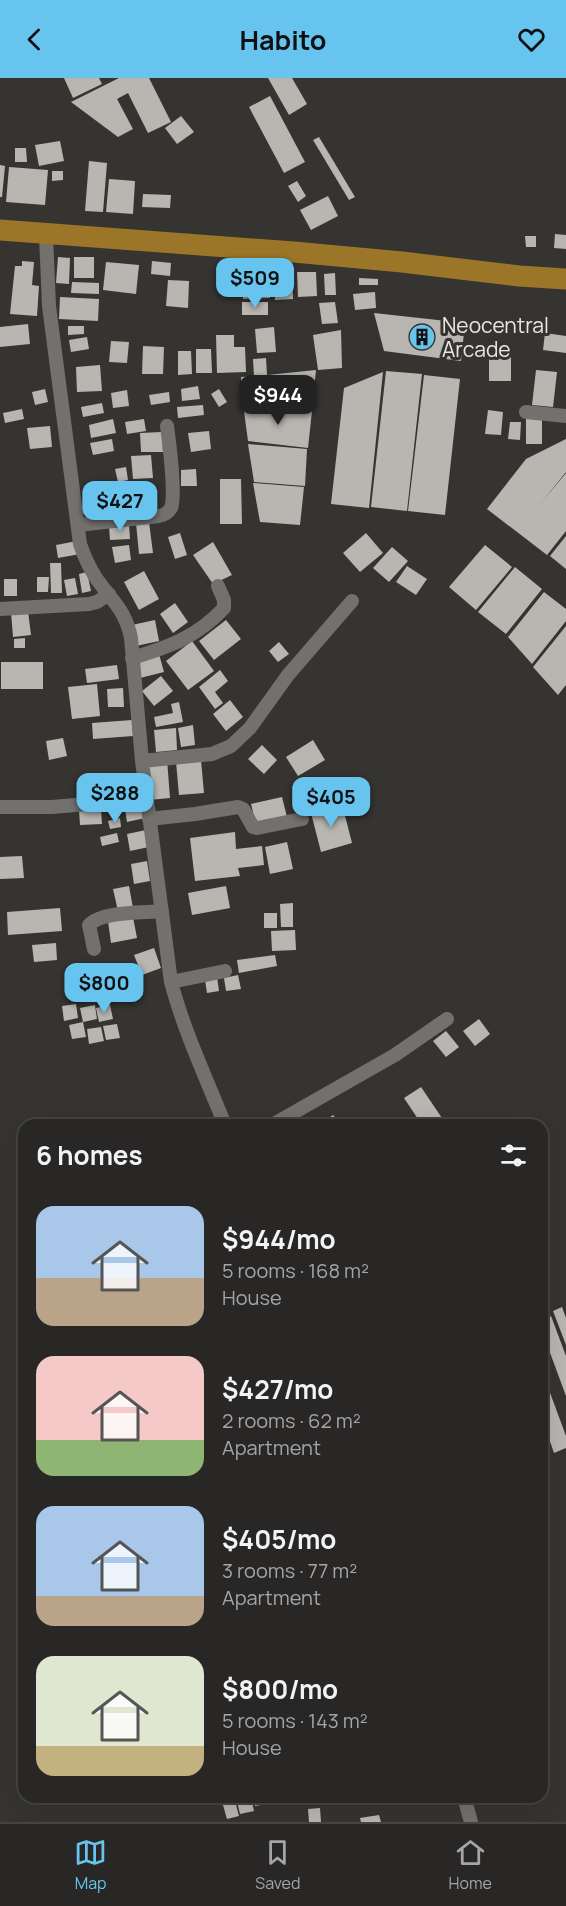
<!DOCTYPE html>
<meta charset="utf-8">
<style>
body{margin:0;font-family:Manrope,sans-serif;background:#343332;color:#f1f3f6;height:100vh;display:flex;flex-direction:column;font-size:22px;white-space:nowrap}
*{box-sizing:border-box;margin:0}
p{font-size:20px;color:#a5a5a7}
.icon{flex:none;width:33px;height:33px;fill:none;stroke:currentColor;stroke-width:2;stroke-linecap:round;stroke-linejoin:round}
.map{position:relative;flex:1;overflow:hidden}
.drawer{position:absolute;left:18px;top:1041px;width:530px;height:684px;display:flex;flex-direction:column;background:#282725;border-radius:18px;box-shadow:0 6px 24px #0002,0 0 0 2px #444442}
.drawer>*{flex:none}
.price{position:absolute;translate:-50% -51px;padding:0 14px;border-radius:12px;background:#66c4ef;color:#111;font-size:20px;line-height:39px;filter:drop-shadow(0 2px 3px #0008)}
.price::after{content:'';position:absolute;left:50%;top:36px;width:18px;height:14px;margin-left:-9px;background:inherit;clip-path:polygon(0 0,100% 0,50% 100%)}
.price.current{background:#222;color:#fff}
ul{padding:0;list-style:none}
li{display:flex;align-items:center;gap:18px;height:150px;padding:0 18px}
li span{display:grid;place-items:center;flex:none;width:168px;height:120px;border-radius:18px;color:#555}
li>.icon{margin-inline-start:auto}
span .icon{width:72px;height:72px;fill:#fffc;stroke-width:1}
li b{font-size:26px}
h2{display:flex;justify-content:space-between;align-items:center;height:72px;padding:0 18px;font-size:26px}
header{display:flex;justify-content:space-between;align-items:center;height:78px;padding:0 18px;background:#66c4ef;color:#111;font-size:27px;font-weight:700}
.menu{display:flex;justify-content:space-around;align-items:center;height:84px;border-top:2px solid #444442;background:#282725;font-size:16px;color:#a5a5a7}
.menu a{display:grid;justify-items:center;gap:3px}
.menu .current{color:#66c4ef}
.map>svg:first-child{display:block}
.building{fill:#b9b6b2}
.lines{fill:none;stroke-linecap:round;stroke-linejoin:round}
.minor{stroke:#73716d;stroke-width:14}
.trunk{stroke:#9c7628;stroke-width:21}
.labels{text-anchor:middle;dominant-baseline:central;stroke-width:6;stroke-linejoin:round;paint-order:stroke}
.poi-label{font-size:21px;fill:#e8e7e5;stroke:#363431;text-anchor:start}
</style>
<header><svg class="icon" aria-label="back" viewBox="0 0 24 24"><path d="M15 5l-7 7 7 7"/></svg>Habito<svg class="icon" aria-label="heart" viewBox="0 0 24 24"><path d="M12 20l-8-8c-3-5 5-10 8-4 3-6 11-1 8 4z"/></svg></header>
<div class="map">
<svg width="566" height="1744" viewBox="0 0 566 1744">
<rect width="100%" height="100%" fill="#363431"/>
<path class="building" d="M64 0H99L102 6 73 20Z
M119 0H149L171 44 148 55 128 15 117 21 133 51 118 59 71 24Z
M268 0H292L307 26 289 37Z
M270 18 305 84 284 95 249 29Z
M181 38 194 54 177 66 165 50Z
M319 59 355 119 349 122 313 62Z
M60 63 64 83 39 88 35 67Z
M15 70H26L27 84H15Z
M89 83 107 85 103 134 85 133Z
M0 87 5 88 2 119H0Z
M9 89 48 92 45 127 6 124Z
M52 93H63V102L52 103Z
M109 101 135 103 133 136 106 134Z
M297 103 306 118 298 124 288 108Z
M143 116 171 117 170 130 142 129Z
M328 118 338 138 311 152 300 132Z
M555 156 566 157V171L554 170Z
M525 158H536V169H526Z
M58 179 70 180 69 206 56 205Z
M74 179H94V200H74Z
M22 183 34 184 32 207 39 208 37 238 10 236 15 188H22Z
M152 183 171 185 170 198 151 196Z
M106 184 139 187 136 216 103 212Z
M297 194H316L317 218 298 219Z
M292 195 293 221 275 222 274 196Z
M335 195 336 217H325L324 196Z
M269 199 270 220 243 221 242 200Z
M359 200 378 201V207H359Z
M168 202 189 203 188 230 166 228Z
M72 204 99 205V216L71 215Z
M375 214 376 230 355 232 353 216Z
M60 219 99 221 98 243 59 241Z
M242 224H268V237H242Z
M335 224 338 245 322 246 319 225Z
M374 235 465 245 461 283 384 273Z
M28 246 30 266 0 269V249Z
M68 248H84V256L68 257Z
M274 249 276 274 257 275 255 251Z
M341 252 342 290 318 292 313 257Z
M545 255 566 258V275L543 272Z
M216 257H234V269H245L246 294 217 295Z
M87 259 89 271 71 274 69 262Z
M111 263 129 264 127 285 109 284Z
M143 268 164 269 163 296H142Z
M196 271H211L212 295H196Z
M178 273H191L192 296 178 297Z
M511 279V303H489V280Z
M266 280 267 297 316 292 312 331 242 325 241 299 254 298 253 281Z
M100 287 102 313 77 314 76 289Z
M536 292 557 294 553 329 532 327Z
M386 293 422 296 407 433 371 429Z
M383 294 369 430 331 426 344 310Z
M424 297 460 301 445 437 408 433Z
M198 308 200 321 182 323 181 311Z
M45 311 48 324 35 327 32 314Z
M219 311 227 324 219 329 211 316Z
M127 312 129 328 113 330 111 315Z
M169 314 170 324 151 327 149 317Z
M102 325 104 335 83 339 81 329Z
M243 326 312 333 308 370 248 363Z
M203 327 204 337 178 340 177 329Z
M22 331 24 341 5 345 3 335Z
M488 332 503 334 501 357 485 356Z
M113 341 116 355 91 360 89 347Z
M144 341 146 353 127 356 125 344Z
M526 341H542V366H526Z
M510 344H521L520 362 508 361Z
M50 348 52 369 30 371 27 350Z
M209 353 211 371 191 374 188 355Z
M162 354 163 374H141L140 355Z
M112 361 114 373 93 377 90 365Z
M566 361V394L541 425 566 395V453L547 477 487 431 526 381Z
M248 366 307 371 305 408 254 404Z
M151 377 153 400 133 401 131 378Z
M126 389 128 402 118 404 115 391Z
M196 391 197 408H181V392Z
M220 401H241L242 446H220Z
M253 405 304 409 300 447 260 444Z
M100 418 104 428 87 435 83 425Z
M149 444 153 475 139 476 136 445Z
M129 447 130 461 110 462 109 448Z
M180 455 187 477 175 481 168 459Z
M366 455 383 475 360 494 343 475Z
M566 458V491L550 478Z
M77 463 80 476 58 480 56 467Z
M213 464 232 497 213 506 193 477Z
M129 467 131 482 115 485 112 469Z
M485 467 512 489 476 532 449 509Z
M392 469 408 483 389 504 373 490Z
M50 485H61L62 515H51Z
M407 488 427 501 416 517 396 504Z
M515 489 542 511 506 556 478 534Z
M144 493 159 521 139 532 124 504Z
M87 494 91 513 82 515 79 496Z
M37 499H49L48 514H37Z
M75 500 78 516 67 518 64 502Z
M4 501H17V518H4Z
M544 514 566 531V543L532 586 508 559Z
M175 525 188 544 173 555 160 536Z
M28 533 31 557 13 559 11 534Z
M155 542 159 563 136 568 132 547Z
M226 542 241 561 214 582 199 563Z
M566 548V607L558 617 533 589Z
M25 560V570H14V561Z
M192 563 214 593 188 612 166 583Z
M279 564 289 576 278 584 269 573Z
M159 576 164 594 140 600 135 583Z
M1 584H43V611H1Z
M117 587 119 601 87 605 85 591Z
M220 592 228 603 215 614 223 625 215 631 199 609Z
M161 598 173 613 154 628 142 613Z
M97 606 100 638 72 641 68 609Z
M123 610 124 629H108L107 611Z
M230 622 243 639 226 653 213 636Z
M179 624 183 644 156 649 154 639 173 635 171 626Z
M132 642 133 658 93 661 92 645Z
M193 647 195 667 181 669 178 650Z
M176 650 177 672 156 674 154 652Z
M63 660 67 678 49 682 46 663Z
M313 662 325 682 298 698 286 679Z
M262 667 277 682 264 696 248 681Z
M167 681 170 720 149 722 146 683Z
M201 682 204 715 179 717 176 684Z
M282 719 287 739 256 747 251 726Z
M342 726 352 765 321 774 311 735Z
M143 728 145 740 127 744 125 731Z
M101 731 102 746 80 747 79 732Z
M120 740 121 749 110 751 108 743Z
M146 752 149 769 130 773 127 756Z
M235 754 236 771 262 768 264 787 238 790 240 798 195 803 190 760Z
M117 755 119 764 102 768 100 759Z
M287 764 293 791 270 796 265 769Z
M22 778 24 800 0 801V779Z
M147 783 150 803 134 806 131 786Z
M129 808 133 830 118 833 113 811Z
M226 808 230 830 192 837 188 815Z
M293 825V849H281L280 826Z
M60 830 62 853 8 857 7 834Z
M264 835H277V850H264Z
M133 839 137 860 111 865 108 843Z
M295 852 296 872 272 873 271 853Z
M56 865 57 882 34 884 32 867Z
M154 870 161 890 142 897 134 877Z
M275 877 277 888 239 895 237 882Z
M131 888 133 895 119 897 118 890Z
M238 897 241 911 226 913 224 900Z
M217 899 219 913 207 915 205 902Z
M140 900 143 917 116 922 113 905Z
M76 926 78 940 64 943 62 928Z
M95 927 97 941 83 944 80 930Z
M110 927 113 941 99 944 96 930Z
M479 941 490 956 475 968 463 953Z
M83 944 86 959 72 961 69 947Z
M117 946 120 960 106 962 103 948Z
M101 949 104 963 89 966 87 951Z
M446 953 459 969 446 979 433 963Z
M421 1009 444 1043 438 1047H422L404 1020Z
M333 1037 341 1047H320Z
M562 1229 566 1240V1267L553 1233Z
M551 1238 566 1278V1318L542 1253V1242Z
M542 1293 566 1358V1370L554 1375 542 1340Z
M225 1719H234L239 1738 227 1741 221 1720Z
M236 1719H251L254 1733 240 1736Z
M254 1719H283V1723L255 1728Z
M320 1730 321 1744H309L308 1731Z
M379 1737 381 1744H361L360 1740Z"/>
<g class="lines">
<path class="minor" d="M46 157 49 228 80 466C84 478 89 489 96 500 112 523 125 531 131 560L142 683 171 904C184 953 206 1000 225 1047
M526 334 566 338
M78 447 159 438C164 437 168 435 171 430 176 418 169 363 167 348
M0 531 89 526 97 524 109 516
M132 580C169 569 197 559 224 530V522L218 508
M142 683 212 676 231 668 250 650 288 597 352 523
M0 729H52L147 721
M149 741 195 736 238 729 243 731 253 749 257 750 302 741
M94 871 89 847C101 833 144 835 162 833
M171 904 225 893
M272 1047 395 977 447 941
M464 1719 471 1744"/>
<path class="trunk" d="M0 152 294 174 402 184 519 198 566 201"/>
</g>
<defs>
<symbol id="building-disc" viewBox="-11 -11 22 22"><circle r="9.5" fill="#66c4ef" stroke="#363431"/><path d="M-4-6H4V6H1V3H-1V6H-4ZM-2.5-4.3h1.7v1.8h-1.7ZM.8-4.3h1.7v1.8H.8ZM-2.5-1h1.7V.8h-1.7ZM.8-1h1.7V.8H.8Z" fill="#111"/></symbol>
</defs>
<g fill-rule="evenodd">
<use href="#building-disc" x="407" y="244" width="30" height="30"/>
</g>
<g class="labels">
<g class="poi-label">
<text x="442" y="247">Neocentral<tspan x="442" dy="24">Arcade</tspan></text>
</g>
</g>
</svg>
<b class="price" style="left:255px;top:231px">$509</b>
<b class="price current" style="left:278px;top:348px">$944</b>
<b class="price" style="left:120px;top:454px">$427</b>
<b class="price" style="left:115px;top:746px">$288</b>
<b class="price" style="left:331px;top:750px">$405</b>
<b class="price" style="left:104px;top:936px">$800</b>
<section class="drawer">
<h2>6 homes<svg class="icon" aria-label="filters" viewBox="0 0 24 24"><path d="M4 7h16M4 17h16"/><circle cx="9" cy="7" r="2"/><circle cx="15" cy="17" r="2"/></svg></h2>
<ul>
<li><span style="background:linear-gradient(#a9c7e8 60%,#b9a48a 0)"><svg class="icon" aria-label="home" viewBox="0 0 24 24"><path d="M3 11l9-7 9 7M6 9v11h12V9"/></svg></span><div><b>$944/mo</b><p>5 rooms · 168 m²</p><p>House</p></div></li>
<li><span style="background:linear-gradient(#f6c9c9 70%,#8fb573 0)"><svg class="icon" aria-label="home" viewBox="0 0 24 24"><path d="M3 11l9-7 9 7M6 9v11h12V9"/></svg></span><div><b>$427/mo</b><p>2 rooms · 62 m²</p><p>Apartment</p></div></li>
<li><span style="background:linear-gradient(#a9c7e8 75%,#b9a48a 0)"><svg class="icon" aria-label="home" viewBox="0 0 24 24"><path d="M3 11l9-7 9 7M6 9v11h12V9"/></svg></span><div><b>$405/mo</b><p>3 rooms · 77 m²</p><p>Apartment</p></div></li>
<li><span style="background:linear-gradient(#dfe7d0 75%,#c2b280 0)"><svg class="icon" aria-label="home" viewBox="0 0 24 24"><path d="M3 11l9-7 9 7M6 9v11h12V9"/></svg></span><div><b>$800/mo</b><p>5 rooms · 143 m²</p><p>House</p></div></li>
</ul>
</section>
</div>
<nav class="menu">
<a class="current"><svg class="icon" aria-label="map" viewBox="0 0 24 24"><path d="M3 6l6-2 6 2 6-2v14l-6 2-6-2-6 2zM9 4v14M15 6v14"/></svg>Map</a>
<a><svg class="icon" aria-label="saved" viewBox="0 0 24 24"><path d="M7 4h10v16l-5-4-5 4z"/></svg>Saved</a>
<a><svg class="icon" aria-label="home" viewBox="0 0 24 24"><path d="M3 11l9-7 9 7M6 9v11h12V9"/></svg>Home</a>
</nav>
